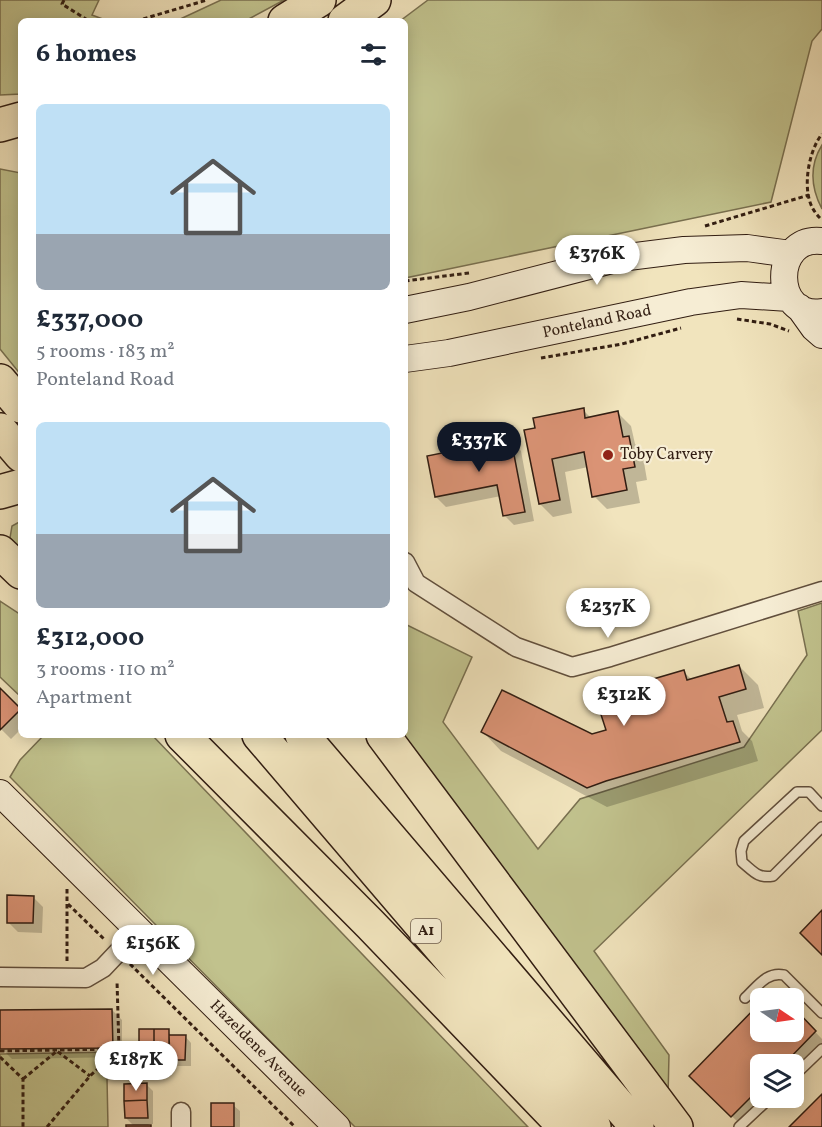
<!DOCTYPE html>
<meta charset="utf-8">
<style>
body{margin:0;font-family:Vollkorn,serif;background:#f6f6f7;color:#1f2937;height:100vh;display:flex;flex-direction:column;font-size:22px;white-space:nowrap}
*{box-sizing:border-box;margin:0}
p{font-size:20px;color:#747a83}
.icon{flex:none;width:33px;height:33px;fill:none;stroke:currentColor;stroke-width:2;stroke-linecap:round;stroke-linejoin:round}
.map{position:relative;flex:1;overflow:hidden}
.details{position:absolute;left:18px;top:18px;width:390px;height:720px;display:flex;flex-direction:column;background:#fff;border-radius:9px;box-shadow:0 3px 15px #0003}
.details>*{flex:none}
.needle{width:39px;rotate:103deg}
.buttons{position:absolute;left:750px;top:988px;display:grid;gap:12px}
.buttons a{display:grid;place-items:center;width:54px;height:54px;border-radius:9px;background:#fff;box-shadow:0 3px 15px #0003;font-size:30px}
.price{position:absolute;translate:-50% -51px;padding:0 14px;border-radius:21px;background:#fff;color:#222;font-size:20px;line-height:39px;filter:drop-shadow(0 2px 3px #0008)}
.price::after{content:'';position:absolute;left:50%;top:36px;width:18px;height:14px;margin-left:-9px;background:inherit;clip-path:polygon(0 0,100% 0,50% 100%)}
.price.active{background:#111827;color:#fff}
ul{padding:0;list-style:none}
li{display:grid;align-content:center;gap:12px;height:318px;padding:0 18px}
li span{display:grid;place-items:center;height:186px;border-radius:9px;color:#555}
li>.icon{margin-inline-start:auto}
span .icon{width:108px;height:108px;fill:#fffc;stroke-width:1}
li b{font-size:26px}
h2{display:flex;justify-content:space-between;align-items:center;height:72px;padding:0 18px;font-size:26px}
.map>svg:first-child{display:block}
.green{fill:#c1c28d;stroke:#797050;stroke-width:1.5}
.shadow{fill:#0003}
.building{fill:#da9375;stroke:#311d12;stroke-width:1.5}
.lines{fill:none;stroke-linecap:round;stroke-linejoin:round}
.lane-casing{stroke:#614f3d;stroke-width:12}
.street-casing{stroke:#614f3d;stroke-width:21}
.secondary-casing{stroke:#311d12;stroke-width:28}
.highway-casing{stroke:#311d12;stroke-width:36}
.path{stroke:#311d12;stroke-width:3;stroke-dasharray:4.5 3;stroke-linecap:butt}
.lane{stroke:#f6edd4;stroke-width:9}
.street{stroke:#f6edd4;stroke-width:18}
.secondary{stroke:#f6edd4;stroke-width:26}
.highway{stroke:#f1e4bd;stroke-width:33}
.poi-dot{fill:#8f2418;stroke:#f6edd4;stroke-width:2}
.labels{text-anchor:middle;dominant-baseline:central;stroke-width:4.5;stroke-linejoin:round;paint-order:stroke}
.shield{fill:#f6edd4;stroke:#6c5b4c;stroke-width:1.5}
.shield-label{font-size:15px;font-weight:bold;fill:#311d12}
.street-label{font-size:16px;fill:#311d12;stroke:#f6edd4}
.poi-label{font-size:16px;fill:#311d12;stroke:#f6edd4;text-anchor:start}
</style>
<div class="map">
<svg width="822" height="1127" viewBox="0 0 822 1127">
<rect width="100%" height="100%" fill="#f1e4bd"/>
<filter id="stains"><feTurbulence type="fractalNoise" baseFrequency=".00333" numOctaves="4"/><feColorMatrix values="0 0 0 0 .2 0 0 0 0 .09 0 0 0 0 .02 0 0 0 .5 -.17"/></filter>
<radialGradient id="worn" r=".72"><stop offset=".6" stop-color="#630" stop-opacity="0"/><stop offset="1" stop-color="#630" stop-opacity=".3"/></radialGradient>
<path class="green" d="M0 0H99L92 15 108 21H21V94L0 95Z
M221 0H284L245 21H176Z
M428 0H822V29L812 41 771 202 405 278V21H400Z
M822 145V209C811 188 809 166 822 145Z
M0 169 21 173V375L0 349Z
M21 521V550L10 538 12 526Z
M0 601 21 615V697L0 677Z
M822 603V730L594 951 669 1055 668 1098 400 735H405V624L472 657 443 722 538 849 580 799 744 747 807 655 798 611Z
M44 735H152L528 1127H355L10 777 20 760Z
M117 1052 118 1078H107L108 1127H0V1054Z"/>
<path class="shadow" d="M583 410 591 418 618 413 631 426 635 444 642 451 647 480 636 482 640 503 607 509 594 496 588 467 565 472 572 513 553 517 540 504 537 429Z
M511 441 521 451 534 521 514 525 504 515 501 496 446 507 436 497Z
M739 666 758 685 764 708 737 715 742 731 752 741 758 761 607 807 501 751 483 732 592 736 608 731 683 671 692 680Z
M0 689 21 711V729L11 739 0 728Z
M33 897 43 907 42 933 18 932 8 922Z
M760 1006V1032H794V1010L822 1039V1052L794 1080V1065H760V1098H776L748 1127H743L691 1076Z
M112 1010 122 1020V1057L12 1059 2 1049Z
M168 1030 171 1036H185L191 1043V1066H178L171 1060V1053H143L141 1050Z
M146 1084 153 1091V1124H148L151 1127H128H135L126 1118Z
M233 1105 240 1111V1127H212Z"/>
<path class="building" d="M584 408 585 418 618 411 623 437 629 436 635 467 623 469 627 490 592 497 584 452 552 459 560 500 539 504 524 430 535 428 533 418Z
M511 439 525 512 503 516 497 485 435 497 427 456Z
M739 665 746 689 719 697 727 722 733 721 740 742 606 781 587 788 481 732 502 690 592 734 606 730 595 696 684 670 687 680Z
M0 688 21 709 0 730Z
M7 895 34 896 33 923H7Z
M822 910V955L800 933Z
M774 989 784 999H765Z
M760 1003V1032H794V1008L816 1031 783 1065H760V1088L731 1117 689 1076Z
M112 1009 113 1048 0 1049V1010Z
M139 1029H154V1051H139Z
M154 1029H169V1051H154Z
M169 1035H186L185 1060H170Z
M147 1083V1100L124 1101V1084Z
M822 1094V1127H789Z
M147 1100 148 1118H125L124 1101Z
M211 1103H234V1127H211Z
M126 1125H151V1127H126Z"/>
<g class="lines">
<defs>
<path id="lane" d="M822 806 809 792H797L744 841 741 851 742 862C753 871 758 879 773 876L822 827
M745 998C757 987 767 971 784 975L822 1013
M794 1076 822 1049
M739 1127 770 1098"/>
<path id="street" d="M405 562 416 583 516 647 572 667 610 657 822 591
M0 977 86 978 103 968 138 931
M181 1112V1127"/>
<path id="secondary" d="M822 241C771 235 772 320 822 312
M799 307 814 328 822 335
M405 310 469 297 620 258 684 250 747 248 791 254
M405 359 449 353 691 302 741 295 789 298
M0 793 337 1127"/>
<path id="highway" d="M285 21 319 0
M345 21 374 0
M0 125 21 119
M0 381 21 406
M0 430 21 455
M0 492 21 486
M0 552 21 572
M182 735 370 924 565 1127
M259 735 594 1127
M302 735 637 1127
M383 735 676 1127"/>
</defs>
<use href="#lane" class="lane-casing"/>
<use href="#street" class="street-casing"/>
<use href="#secondary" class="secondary-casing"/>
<use href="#highway" class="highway-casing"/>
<path class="path" d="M64 0 62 4 89 21
M136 21 207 0
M820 218C817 215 814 211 812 207 802 187 809 150 822 134
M705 226 809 195
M405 281 469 273
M737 319 770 324 789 331
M541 358 622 344 681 328
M68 904 105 940
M67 961V889
M130 964 295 1127
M0 1051 119 1049 117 981
M0 1057 23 1079V1127
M23 1079 57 1051 90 1076
M47 1127 90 1076 118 1050"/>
<use href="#lane" class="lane"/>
<use href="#street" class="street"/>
<use href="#secondary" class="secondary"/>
<use href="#highway" class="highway"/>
</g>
<circle class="poi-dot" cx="608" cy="455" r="6"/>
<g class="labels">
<rect class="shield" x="411" y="919" width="30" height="24" rx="4.5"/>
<g class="shield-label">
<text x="426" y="931">A1</text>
</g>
<g class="street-label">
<text transform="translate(597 322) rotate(-12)">Ponteland Road</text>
<text transform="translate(258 1049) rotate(45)">Hazeldene Avenue</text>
</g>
<g class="poi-label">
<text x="620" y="455">Toby Carvery</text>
</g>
</g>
<rect width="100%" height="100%" filter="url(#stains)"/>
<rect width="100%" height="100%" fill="url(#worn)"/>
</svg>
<div class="buttons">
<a><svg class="needle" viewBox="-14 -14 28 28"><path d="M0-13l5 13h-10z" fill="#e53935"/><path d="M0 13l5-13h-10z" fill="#747a83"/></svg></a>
<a><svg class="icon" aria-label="layers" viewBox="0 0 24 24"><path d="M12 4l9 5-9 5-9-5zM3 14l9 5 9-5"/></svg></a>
</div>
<b class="price" style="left:597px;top:286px">£376K</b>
<b class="price active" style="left:479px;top:473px">£337K</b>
<b class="price" style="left:608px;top:639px">£237K</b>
<b class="price" style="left:624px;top:727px">£312K</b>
<b class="price" style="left:153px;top:976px">£156K</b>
<b class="price" style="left:136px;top:1092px">£187K</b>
<section class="details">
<h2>6 homes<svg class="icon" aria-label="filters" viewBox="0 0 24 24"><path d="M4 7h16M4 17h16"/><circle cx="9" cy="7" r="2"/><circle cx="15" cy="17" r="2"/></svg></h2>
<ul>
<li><span style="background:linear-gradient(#bfe0f5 70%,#9aa5b1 0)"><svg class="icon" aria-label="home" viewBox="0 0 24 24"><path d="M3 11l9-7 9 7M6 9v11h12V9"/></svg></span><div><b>£337,000</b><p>5 rooms · 183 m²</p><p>Ponteland Road</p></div></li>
<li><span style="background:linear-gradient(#bfe0f5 60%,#9aa5b1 0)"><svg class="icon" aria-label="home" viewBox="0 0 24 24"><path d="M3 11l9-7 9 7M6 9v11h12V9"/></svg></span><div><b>£312,000</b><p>3 rooms · 110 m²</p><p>Apartment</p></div></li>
</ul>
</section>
</div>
